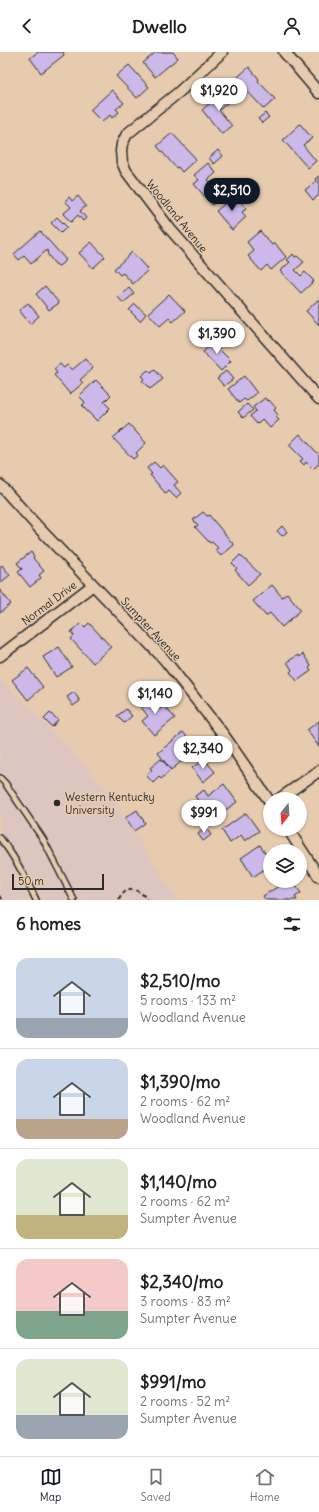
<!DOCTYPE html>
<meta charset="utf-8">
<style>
body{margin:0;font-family:Delius,sans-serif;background:#f2f2f2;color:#202124;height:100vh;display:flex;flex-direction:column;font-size:15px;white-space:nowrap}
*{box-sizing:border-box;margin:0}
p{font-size:13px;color:#757577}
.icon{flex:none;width:22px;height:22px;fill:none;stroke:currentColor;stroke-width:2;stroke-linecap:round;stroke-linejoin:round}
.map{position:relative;height:848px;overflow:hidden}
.side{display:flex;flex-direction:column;background:#fff;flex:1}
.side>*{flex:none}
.needle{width:26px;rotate:197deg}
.controls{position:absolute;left:263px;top:740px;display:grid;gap:8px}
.controls a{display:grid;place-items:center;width:44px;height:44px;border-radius:50%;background:#fff;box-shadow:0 1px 3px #0004;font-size:20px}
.scale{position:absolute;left:12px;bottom:10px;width:92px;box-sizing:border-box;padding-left:4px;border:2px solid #2b2b2b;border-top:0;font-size:11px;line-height:14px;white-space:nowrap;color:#2b2b2b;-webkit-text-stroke:3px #e6cbae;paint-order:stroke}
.price{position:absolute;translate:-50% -34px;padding:0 9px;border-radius:14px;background:#fff;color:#222;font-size:13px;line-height:26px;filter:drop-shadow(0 1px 2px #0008)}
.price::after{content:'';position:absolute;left:50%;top:24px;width:12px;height:9px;margin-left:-6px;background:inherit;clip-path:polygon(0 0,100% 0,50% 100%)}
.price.selected{background:#111827;color:#fff}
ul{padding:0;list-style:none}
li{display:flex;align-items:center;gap:12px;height:100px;padding:0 16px}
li+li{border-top:1px solid #e0e0e0}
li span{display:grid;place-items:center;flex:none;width:112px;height:80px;border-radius:12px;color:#555}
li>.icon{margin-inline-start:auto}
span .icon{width:48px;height:48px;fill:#fffc;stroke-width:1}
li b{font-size:17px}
h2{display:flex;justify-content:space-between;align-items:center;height:48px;padding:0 16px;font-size:17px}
header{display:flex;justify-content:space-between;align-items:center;height:52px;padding:0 16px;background:#fff;font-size:18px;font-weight:700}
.tab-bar{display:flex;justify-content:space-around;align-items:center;height:56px;border-top:1px solid #e0e0e0;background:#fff;font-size:11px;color:#757577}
.tab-bar a{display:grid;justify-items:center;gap:2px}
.tab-bar .selected{color:#111827}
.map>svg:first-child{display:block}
.built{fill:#dec6c0}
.building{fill:#ccb9ea;stroke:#2b2b2b}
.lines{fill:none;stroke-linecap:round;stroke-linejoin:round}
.lane-casing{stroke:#2b2b2b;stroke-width:8}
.street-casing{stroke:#2b2b2b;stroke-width:13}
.path{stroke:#2b2b2b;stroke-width:2;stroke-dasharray:4 3;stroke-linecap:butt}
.lane{stroke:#e6cbae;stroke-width:5}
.street{stroke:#e6cbae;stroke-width:10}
.poi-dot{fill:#2b2b2b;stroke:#e6cbae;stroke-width:1.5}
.labels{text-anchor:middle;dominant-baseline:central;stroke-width:3;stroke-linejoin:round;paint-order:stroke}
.street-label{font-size:11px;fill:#2b2b2b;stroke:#e6cbae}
.poi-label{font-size:11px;fill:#2b2b2b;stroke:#e6cbae;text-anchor:start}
</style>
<header><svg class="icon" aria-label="back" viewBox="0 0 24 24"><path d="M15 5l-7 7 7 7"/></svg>Dwello<svg class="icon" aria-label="person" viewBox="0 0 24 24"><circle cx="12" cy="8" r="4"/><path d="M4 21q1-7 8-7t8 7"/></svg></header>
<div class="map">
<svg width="319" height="848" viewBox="0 0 319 848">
<rect width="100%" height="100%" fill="#e6cbae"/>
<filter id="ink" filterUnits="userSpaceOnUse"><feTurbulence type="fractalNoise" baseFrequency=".025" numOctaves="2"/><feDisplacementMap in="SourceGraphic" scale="8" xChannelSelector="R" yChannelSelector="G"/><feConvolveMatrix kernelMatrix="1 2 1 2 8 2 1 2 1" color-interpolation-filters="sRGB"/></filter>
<g filter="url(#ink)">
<path class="built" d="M0 626 69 696 104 735 178 848H0Z"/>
<path class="building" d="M38 0H63L64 3 41 21 30 6Z
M156 0H173L178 6 155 25 143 11Z
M129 13 149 35 137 46 116 24Z
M249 15 259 27 258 29 275 47 264 57 248 40 242 45 230 32Z
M112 38 124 51 116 57 119 60 112 66 110 63 102 70 90 58Z
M225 38 232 47 219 58 232 74 222 82 202 58Z
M265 61 269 65 262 71 258 67Z
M300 72 312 86 303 93 316 109 308 116 283 88Z
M172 81 196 107 182 120 178 115 176 116 157 94Z
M218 98 223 104 214 112 209 106Z
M208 111 216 121 208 128 223 145 212 153 194 132 199 128 194 123Z
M319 124V143L313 148 305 138 316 129 315 127Z
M235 143 246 156 242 160 246 165 232 178 216 159Z
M78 144 86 154 80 159 86 166 83 169 78 163 71 170 63 162 71 155 65 149 69 145 72 149Z
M57 165 67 175 61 181 51 171Z
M40 179 66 208 59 214 55 212 48 203 47 198 31 212 24 204 19 208 14 202Z
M260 179 272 193 275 191 286 205 271 218 267 213 261 219 248 204 254 199 247 190Z
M91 190 105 205 93 216 79 201Z
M132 200 148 218 133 232 123 221 120 223 114 217Z
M293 202 295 205 297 204 304 210 295 218 301 224 305 220 314 229 301 241 280 219 290 210 287 208Z
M45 234 59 251 49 258 36 242Z
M129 236 134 242 123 251 118 245Z
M169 242 185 259 173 270 169 266 160 274 148 261Z
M319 247V273L306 259Z
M28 251 39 264 30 272 19 258Z
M135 252 146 262 140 269 129 258Z
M216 287 222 293 218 296 231 309 221 319 203 300Z
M85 307 93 316 80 328 83 331 70 342 54 323 57 321 54 317 60 312 64 316 67 313 72 318Z
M148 318 151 321 155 318 163 327 150 337 142 329 144 327 141 324Z
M226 319 233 327 224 334 217 326Z
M244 324 257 341 247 349 244 347 239 351 228 337Z
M96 328 111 343 104 350 110 356 97 369 82 354 85 350 79 344Z
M265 346 268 349 269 348 276 356 274 358 278 363 276 365 279 368 270 376 262 367 257 372 250 364 256 359 253 355Z
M247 352 253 358 243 366 238 360Z
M129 372 146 391 136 401 138 403 133 407 113 386Z
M300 382 319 403V412L313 417 306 410 304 413 300 409 303 407 289 393Z
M154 410 160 416 163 413 178 430 174 433 181 441 176 446 169 439 166 442 150 423 152 422 147 416Z
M203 460 207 464 209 463 234 493 221 504 215 498 218 496 212 490 210 491 195 475 198 473 193 468Z
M282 474 287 480 282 484 277 479Z
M31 500 34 505 33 506 44 519 39 523 41 526 30 535 18 520 22 517 17 511Z
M240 503 260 522 248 533 235 518 237 516 232 511Z
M2 513 10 523 0 531V515Z
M272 533 282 545 287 541 301 558 282 575 270 561 266 564 253 549Z
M0 538 11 552 0 561Z
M81 571 85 575 89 571 111 595 93 611 71 587 74 584 71 580Z
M59 595 72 615 56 625 43 605Z
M303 602 311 614 309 616 311 619 297 629 290 620 292 618 287 610 298 603 299 605Z
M28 616 43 635 28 648 12 628Z
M74 640 80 649 73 654 67 645Z
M146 641 160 657 164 654 175 666 154 683 142 669 148 664 137 650Z
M126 657 132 664 124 671 117 664Z
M50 661 58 668 52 675 44 667Z
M319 669V695L307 678Z
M183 680 197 697 171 718 158 701Z
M161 707 171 718 161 727 159 725 153 731 146 723 152 718 150 716Z
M204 707 215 720 203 730 192 716Z
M224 732 237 750 211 768 195 744 204 738 208 744Z
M137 758 145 771 134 779 125 766Z
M246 761 259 779 245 789 241 783 230 791 222 778Z
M206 776 211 783 203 789 198 782Z
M260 793 270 808V813L253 825 241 806Z
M287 829H292L301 841 295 845 297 848H266L263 844Z"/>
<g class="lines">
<defs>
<path id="lane" d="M0 726 5 731 43 787 74 848
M0 786C15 805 26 826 36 848"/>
<path id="street" d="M222 0 179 40 127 82 122 92 121 99 122 110 126 119 170 177 319 347
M284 0 319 41
M0 433 38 475 164 607 223 682 270 750
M0 604 93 533
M279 747 319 719
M288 777 319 825"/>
</defs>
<use href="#lane" class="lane-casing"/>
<use href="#street" class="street-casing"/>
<path class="path" d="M0 844 3 848
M119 848C125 833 140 836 147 848"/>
<use href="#lane" class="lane"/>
<use href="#street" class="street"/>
</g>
</g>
<circle class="poi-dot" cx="57" cy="751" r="4"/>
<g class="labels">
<g class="street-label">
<text transform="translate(177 164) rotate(51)">Woodland Avenue</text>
<text transform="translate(49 551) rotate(-37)">Normal Drive</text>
<text transform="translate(151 577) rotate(47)">Sumpter Avenue</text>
</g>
<g class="poi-label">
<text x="65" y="745">Western Kentucky<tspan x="65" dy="13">University</tspan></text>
</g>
</g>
</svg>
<div class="controls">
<a><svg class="needle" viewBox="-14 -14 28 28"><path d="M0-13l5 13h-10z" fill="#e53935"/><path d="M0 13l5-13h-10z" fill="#757577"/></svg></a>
<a><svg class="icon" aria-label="layers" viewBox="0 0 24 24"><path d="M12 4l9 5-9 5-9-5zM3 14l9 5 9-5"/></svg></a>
</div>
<div class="scale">50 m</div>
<b class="price" style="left:219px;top:60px">$1,920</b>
<b class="price selected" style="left:232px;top:160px">$2,510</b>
<b class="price" style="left:217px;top:303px">$1,390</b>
<b class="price" style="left:155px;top:663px">$1,140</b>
<b class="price" style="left:203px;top:718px">$2,340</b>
<b class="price" style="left:204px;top:782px">$991</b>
</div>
<section class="side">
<h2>6 homes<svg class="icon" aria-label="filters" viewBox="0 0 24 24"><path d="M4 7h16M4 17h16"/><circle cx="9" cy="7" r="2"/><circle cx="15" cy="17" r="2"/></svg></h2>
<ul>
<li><span style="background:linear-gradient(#c9d6e8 75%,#9aa5b1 0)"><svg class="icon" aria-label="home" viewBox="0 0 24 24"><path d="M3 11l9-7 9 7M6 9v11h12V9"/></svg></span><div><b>$2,510/mo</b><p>5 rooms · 133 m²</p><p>Woodland Avenue</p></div></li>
<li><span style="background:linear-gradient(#c9d6e8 75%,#b9a48a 0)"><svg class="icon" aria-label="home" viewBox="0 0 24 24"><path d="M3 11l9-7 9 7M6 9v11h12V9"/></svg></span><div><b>$1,390/mo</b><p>2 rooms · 62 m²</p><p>Woodland Avenue</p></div></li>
<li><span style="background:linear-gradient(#dfe7d0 70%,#c2b280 0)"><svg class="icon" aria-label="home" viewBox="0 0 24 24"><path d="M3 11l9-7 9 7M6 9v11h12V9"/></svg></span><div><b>$1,140/mo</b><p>2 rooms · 62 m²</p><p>Sumpter Avenue</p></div></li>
<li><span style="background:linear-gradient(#f6c9c9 65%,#7fa58c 0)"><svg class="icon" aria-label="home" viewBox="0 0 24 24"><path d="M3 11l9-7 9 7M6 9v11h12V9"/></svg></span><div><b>$2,340/mo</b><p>3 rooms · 83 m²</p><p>Sumpter Avenue</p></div></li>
<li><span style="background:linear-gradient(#dfe7d0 70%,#9aa5b1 0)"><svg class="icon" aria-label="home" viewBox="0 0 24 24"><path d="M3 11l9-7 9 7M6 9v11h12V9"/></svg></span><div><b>$991/mo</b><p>2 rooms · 52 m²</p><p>Sumpter Avenue</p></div></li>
</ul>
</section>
<nav class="tab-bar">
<a class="selected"><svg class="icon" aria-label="map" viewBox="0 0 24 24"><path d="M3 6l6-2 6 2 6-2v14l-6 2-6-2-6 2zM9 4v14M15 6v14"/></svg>Map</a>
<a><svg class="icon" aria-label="saved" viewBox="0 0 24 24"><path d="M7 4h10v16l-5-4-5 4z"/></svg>Saved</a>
<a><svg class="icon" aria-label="home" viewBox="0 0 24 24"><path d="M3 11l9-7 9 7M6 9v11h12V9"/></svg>Home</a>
</nav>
